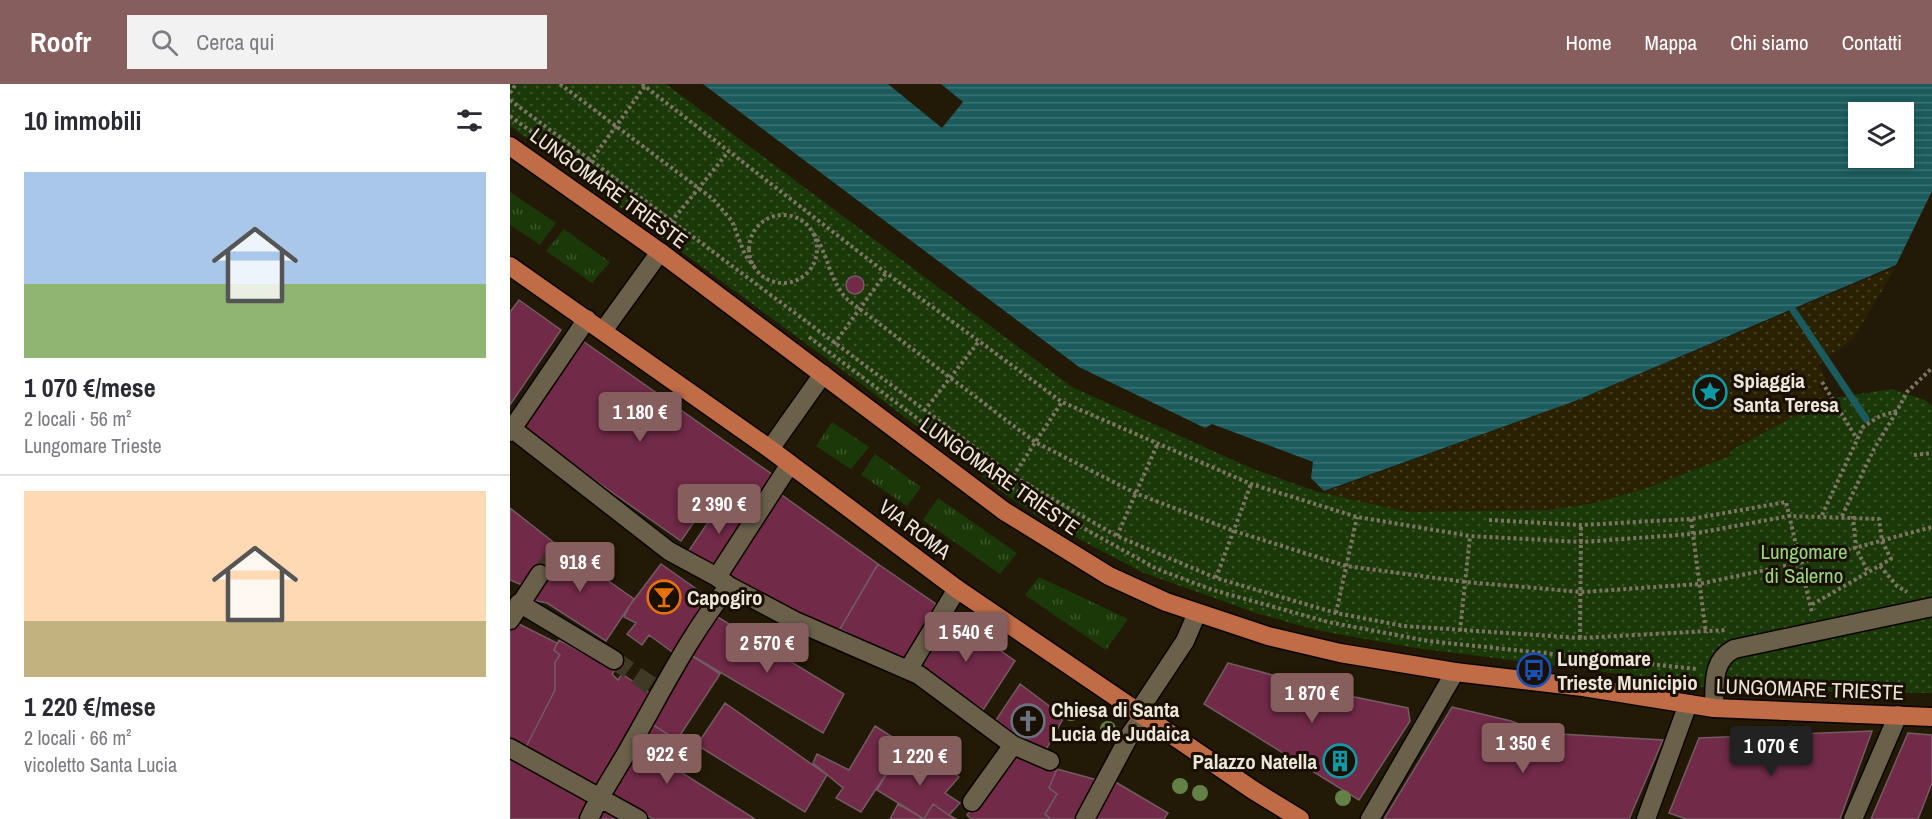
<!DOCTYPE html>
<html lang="it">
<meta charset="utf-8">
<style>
body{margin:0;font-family:"Archivo Narrow",sans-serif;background:#f2f2f3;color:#2b2b33;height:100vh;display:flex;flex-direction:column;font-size:22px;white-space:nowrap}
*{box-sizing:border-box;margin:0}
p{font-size:20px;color:#7c7c81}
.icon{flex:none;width:33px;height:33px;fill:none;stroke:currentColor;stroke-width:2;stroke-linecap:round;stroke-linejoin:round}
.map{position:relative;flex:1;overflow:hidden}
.drawer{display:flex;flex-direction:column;background:#fff;width:510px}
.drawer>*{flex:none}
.buttons{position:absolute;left:1338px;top:18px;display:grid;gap:12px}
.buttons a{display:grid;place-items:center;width:66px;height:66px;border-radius:0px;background:#fff;box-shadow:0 3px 9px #0003;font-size:30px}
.price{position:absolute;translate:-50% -51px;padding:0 14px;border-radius:6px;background:#865e5e;color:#fff;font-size:20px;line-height:39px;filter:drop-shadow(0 2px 3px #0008)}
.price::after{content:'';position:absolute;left:50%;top:36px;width:18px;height:14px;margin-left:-9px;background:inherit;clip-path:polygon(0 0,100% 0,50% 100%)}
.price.current{background:#222;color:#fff}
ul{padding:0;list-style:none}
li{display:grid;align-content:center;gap:12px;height:318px;padding:0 24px}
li+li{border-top:2px solid #e1e1e2}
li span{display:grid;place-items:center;height:186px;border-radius:0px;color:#555}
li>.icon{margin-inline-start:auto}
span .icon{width:108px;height:108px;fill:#fffc;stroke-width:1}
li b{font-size:26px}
h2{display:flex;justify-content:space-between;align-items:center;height:72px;padding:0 24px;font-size:26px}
header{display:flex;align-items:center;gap:36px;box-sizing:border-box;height:84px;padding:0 30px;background:#865e5e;color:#fff}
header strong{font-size:28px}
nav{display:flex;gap:33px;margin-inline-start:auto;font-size:21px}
.search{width:420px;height:54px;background:#f2f2f3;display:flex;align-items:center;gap:15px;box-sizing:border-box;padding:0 21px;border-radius:0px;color:#7c7c81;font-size:22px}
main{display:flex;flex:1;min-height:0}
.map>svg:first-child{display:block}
.grass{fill:url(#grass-tufts)}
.sand{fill:url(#sand-dots)}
.park{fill:url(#park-dots)}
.water{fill:url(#water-rules);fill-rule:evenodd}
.pier{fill:#221a06}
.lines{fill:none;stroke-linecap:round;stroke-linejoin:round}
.stream{stroke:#1b5b5d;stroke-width:7}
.building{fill:#712a48;stroke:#745b63;stroke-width:1.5}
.minor-tunnel{stroke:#403926;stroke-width:18;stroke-dasharray:18 9;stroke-linecap:butt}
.minor-casing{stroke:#0b0500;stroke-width:21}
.major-casing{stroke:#0b0500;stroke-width:21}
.path{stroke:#7c7564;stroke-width:4;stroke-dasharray:3 3;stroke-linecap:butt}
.minor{stroke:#6b614b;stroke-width:18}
.major{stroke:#bf6c47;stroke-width:18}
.tree{fill:#638146}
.labels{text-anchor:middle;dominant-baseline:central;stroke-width:6;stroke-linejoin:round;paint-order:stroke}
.street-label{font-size:21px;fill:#ece6da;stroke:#191001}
.poi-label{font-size:21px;font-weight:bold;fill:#ece6da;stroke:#191001;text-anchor:start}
.park-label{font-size:21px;fill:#99d57a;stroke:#191001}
</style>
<header>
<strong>Roofr</strong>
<div class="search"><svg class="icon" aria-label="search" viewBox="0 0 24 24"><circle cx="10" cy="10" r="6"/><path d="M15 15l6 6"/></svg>Cerca qui</div>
<nav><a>Home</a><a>Mappa</a><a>Chi siamo</a><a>Contatti</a></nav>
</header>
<main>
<section class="drawer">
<h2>10 immobili<svg class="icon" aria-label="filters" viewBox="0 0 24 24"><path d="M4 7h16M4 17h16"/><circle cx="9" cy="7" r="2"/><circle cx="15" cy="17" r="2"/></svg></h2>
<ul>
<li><span style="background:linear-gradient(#a9c7e8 60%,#8fb573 0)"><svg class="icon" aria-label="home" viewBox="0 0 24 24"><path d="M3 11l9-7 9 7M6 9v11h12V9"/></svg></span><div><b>1 070 €/mese</b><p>2 locali · 56 m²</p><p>Lungomare Trieste</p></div></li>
<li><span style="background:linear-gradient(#ffd9b3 70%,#c2b280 0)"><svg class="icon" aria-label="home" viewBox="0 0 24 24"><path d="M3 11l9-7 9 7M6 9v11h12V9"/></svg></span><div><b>1 220 €/mese</b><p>2 locali · 66 m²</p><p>vicoletto Santa Lucia</p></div></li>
</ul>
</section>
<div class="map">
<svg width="1422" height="735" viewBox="0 0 1422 735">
<defs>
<pattern id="grass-tufts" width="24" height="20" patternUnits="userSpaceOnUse" patternTransform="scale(1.5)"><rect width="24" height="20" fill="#1b3908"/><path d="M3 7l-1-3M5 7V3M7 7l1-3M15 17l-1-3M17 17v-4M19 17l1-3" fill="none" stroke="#3c562b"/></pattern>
<pattern id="sand-dots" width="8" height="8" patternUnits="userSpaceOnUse" patternTransform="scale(1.5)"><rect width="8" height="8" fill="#292101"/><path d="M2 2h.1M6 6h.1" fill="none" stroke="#484125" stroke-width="1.8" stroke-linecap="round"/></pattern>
<pattern id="park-dots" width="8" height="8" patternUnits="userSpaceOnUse" patternTransform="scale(1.5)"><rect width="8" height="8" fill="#1b3908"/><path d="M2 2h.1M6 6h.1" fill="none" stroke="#3c562b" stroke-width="1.8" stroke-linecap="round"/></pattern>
<pattern id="water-rules" width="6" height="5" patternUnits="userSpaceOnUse" patternTransform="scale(1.5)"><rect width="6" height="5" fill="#1b5b5d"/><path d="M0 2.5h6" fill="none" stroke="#3c7374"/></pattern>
</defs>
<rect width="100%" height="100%" fill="#221a06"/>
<path class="grass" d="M0 108 46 139 30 161 0 141Z
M54 145 100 178 82 199 36 167Z
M322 338 359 363 341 385 306 362Z
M365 370 411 403 397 422 351 391Z
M428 414 507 469 490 490 413 436Z
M529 493 618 535 596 566 515 511Z"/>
<path class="sand" d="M1386 183 1343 255 1308 281 1316 295 1308 301 1317 315 1221 365 1224 371 1134 405 1084 419 1038 426 898 428 812 409 1065 317Z"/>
<path class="park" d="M0 0H156L562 303 743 385 808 408 898 428 1038 426 1084 419 1134 405 1223 371 1221 366 1317 315 1382 305 1415 316 1422 322V609L1210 606 1149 595 906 564 811 547 749 530 634 489 538 439 495 410 358 305 0 42Z"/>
<path class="water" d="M193 0H1422V107L1386 181 1065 317 814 407 801 394 803 378 702 340 695 344 569 283ZM1348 28H1394V74H1348Z"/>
<path class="pier" d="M378 0H431L453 18 432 44Z"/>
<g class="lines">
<path class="stream" d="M1283 226 1356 335"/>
</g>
<path class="building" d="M336 201a9 9 0 1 1 18 0a9 9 0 1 1-18 0Z
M9 216 51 246 0 321V228Z
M70 255 266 393 240 430 206 406 171 457 8 342Z
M269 409 368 480 330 545 302 541 213 492Z
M213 416 240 435 205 486 178 468Z
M0 424 47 461 12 501 0 496Z
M47 461 124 515 96 557 37 519 22 516 25 488Z
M151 480 202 516 165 570 139 551 132 561 117 550 126 539 114 533 120 521Z
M368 480 426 520 394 577 330 545Z
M439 530 505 577 473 626 407 583Z
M206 532 334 610 313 649 176 568Z
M3 537 47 559 44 566 50 571 45 578V606L14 667 0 657V546Z
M49 556 105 586 102 590 108 596 112 590 143 611 87 708 14 667 45 606V578L50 571 44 566Z
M176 568 210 590 167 656 140 639Z
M718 579 840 612 898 624 900 637 849 716 694 620Z
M510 600 554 633 532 673 482 642Z
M215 619 317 691 295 728 187 661Z
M942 623 1001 637 1033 649 1153 656 1119 735H874Z
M140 639 167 656 155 678 245 735H143L100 710Z
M365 642 395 661 351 728 326 714 333 704 303 679 307 670 339 686Z
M1362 647 1330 735H1176L1159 729 1189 654Z
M1398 649 1422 651V699L1408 735H1361Z
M504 665 547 685 539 704 547 710 535 730 541 735H461L457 731Z
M0 669 82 716 74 735H0Z
M388 671 398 678 400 673 419 687 427 676 449 693 435 709 450 719 439 731 423 720 414 735 367 706Z
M547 685 591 697 570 735H541L535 730 547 710 539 704Z
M602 696 658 729 654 735H580Z
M388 720 414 735H380Z
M423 720 439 731 446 735H414Z
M89 721 114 735H83Z"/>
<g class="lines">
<path class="minor-tunnel" d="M30 490 52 463
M104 576 149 607"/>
<defs>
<path id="minor" d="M93 247 150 168
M0 343 159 467 207 493
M0 348 77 235
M260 365 313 290
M219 502 285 537 409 591 503 661 540 677
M9 519 104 576
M0 536 30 490
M398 586 447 505
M1204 624C1205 601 1201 577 1224 565L1422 523
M628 628 675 557 687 529
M0 664 128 735
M462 718 503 661
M79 735C91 708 108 685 122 659 153 605 180 550 219 502L207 493 280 380
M575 735 621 649 633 632
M860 735 945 588
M1136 735 1178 620
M1343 735 1388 631"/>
<path id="major" d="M0 62 150 168 494 427 599 492 656 518 758 552 830 569 945 588 1073 603 1204 624 1422 633
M0 182 260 365 447 505 743 706 790 735"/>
</defs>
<use href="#minor" class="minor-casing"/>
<use href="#major" class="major-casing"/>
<path class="path" d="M50 0 203 115 222 137 235 171 246 185
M132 0 376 189 552 318 741 400 847 433 960 452 1072 458 1182 450 1279 432 1369 435 1372 457 1381 475 1301 521
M0 9 6 0
M0 16 503 392 607 452 706 494 826 529 894 542 1070 554 1217 546
M0 32 103 108
M80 78 135 2
M239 165a34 34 0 1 1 68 0a34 34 0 1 1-68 0Z
M161 138 219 67
M304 150C319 172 319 197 338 216L525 358 625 409 724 447 836 482 956 498 1072 508 1189 500 1289 479 1422 443
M299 253 473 384
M324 260 376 189
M1312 298 1347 355
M414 327 470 256
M1404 371 1422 369
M503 392 552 318
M496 401 647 485 703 506 818 538 918 557 1187 585
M1312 431 1353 343 1370 332 1387 327 1397 308 1422 284
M1332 432 1364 365 1387 327
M1343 432 1346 464 1358 488
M1181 435 1196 549
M979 436 1071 441 1181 435 1276 418 1302 529
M607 452 647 361
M1370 482 1387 502 1397 508
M706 494 741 400
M826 529 847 433
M950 547 960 452
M1070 554 1071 441"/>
<use href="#minor" class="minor"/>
<use href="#major" class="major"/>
</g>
<g class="tree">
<circle cx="561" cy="629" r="8"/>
<circle cx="598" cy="645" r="8"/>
<circle cx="670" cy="702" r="8"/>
<circle cx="690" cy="709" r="8"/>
<circle cx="833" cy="714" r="8"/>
</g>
<defs>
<symbol id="sight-ring" viewBox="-11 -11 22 22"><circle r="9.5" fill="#191001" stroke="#0f9aa8" stroke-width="1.5"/><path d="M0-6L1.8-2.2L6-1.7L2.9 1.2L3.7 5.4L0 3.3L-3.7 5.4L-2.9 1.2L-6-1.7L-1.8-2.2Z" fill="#0f9aa8"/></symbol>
<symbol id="bar-ring" viewBox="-11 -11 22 22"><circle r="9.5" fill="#191001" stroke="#e8710a" stroke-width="1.5"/><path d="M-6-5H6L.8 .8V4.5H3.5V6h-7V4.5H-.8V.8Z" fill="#e8710a"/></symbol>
<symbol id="bus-ring" viewBox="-11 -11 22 22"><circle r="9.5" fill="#191001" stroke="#1a4fb4" stroke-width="1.5"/><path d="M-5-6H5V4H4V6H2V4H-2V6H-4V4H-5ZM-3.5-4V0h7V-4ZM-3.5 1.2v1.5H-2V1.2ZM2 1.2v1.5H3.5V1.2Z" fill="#1a4fb4"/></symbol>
<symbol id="church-ring" viewBox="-11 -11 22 22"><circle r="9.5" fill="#191001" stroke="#6b7280" stroke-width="1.5"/><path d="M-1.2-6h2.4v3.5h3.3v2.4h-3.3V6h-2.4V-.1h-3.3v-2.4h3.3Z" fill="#6b7280"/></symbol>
<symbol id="building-ring" viewBox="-11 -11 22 22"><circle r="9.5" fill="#191001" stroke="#0f9aa8" stroke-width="1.5"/><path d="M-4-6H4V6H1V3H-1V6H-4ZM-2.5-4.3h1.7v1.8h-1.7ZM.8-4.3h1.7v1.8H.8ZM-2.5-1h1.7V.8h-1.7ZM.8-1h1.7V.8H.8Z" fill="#0f9aa8"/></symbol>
</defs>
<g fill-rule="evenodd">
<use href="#sight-ring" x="1181" y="289" width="38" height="38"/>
<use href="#bar-ring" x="135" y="494" width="38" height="38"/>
<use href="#bus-ring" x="1005" y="567" width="38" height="38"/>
<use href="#church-ring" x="499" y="618" width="38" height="38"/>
<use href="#building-ring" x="811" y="658" width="38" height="38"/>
</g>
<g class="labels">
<g class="street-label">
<text transform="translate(99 104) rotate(36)">LUNGOMARE TRIESTE</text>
<text transform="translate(490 392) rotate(35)">LUNGOMARE TRIESTE</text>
<text transform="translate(405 445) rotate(37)">VIA ROMA</text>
<text transform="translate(1300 605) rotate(2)">LUNGOMARE TRIESTE</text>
</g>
<g class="poi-label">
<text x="1223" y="296">Spiaggia<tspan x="1223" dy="24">Santa Teresa</tspan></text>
<text x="177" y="513">Capogiro</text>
<text x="1047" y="574">Lungomare<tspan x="1047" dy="24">Trieste Municipio</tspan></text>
<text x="541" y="625">Chiesa di Santa<tspan x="541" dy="24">Lucia de Judaica</tspan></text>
<text x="807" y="677" text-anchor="end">Palazzo Natella</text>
</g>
<g class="park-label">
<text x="1294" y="467">Lungomare<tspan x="1294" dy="24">di Salerno</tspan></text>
</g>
</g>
</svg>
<div class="buttons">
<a><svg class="icon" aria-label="layers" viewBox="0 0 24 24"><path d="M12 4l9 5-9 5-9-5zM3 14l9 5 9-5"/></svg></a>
</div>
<b class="price" style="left:130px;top:359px">1 180 €</b>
<b class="price" style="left:209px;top:451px">2 390 €</b>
<b class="price" style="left:70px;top:509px">918 €</b>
<b class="price" style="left:456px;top:579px">1 540 €</b>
<b class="price" style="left:257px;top:590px">2 570 €</b>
<b class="price" style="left:802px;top:640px">1 870 €</b>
<b class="price" style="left:1013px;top:690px">1 350 €</b>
<b class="price current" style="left:1261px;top:693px">1 070 €</b>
<b class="price" style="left:157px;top:701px">922 €</b>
<b class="price" style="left:410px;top:703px">1 220 €</b>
</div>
</main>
